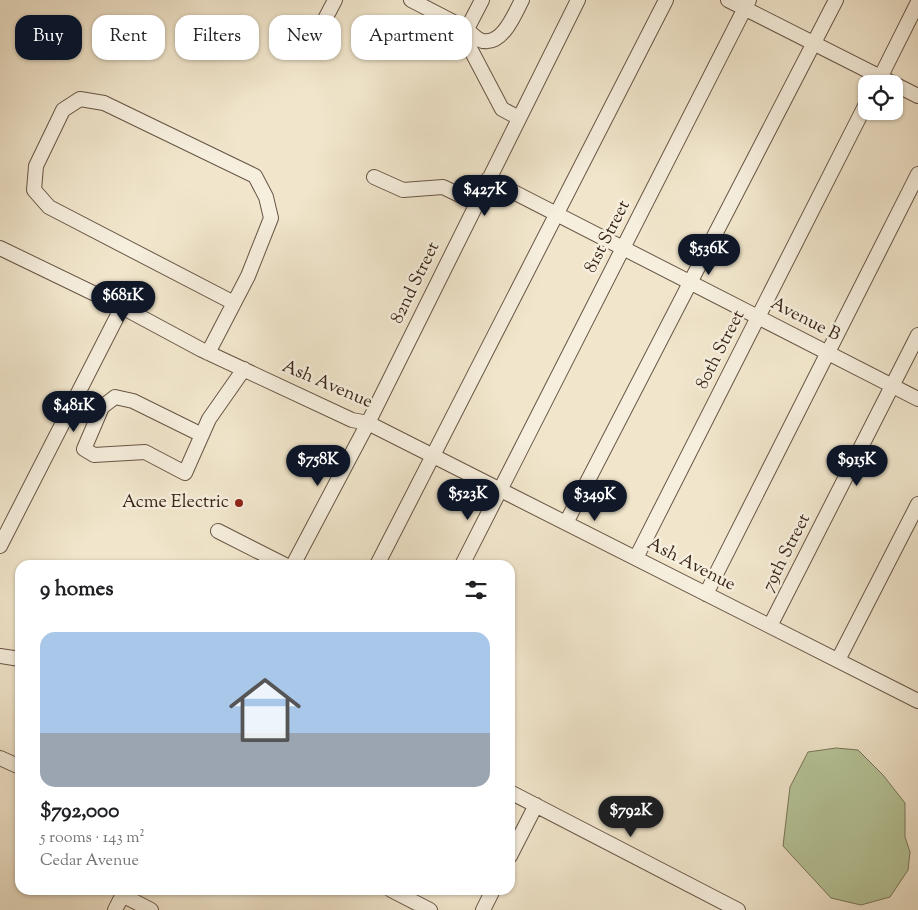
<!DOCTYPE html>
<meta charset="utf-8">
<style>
body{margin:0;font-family:"Sorts Mill Goudy",serif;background:#f6f6f6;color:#202124;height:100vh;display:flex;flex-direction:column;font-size:19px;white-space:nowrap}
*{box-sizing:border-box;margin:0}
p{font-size:16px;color:#757577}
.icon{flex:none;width:28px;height:28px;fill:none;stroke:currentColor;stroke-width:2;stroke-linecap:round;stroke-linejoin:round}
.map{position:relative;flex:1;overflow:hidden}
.side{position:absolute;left:15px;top:560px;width:500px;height:335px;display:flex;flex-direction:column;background:#fff;border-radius:15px;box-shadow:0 1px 4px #0004}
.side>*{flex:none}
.hud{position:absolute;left:15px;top:15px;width:500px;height:45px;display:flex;gap:10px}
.fabs{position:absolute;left:858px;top:75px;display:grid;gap:10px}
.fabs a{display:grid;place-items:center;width:45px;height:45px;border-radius:10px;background:#fff;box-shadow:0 1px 4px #0004;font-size:25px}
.price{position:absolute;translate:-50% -42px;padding:0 11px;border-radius:18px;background:#111827;color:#fff;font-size:16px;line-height:32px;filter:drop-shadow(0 1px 2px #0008)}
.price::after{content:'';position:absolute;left:50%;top:30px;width:15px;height:11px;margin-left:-8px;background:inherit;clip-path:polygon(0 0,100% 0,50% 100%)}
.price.current{background:#222;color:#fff}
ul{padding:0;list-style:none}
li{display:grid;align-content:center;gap:10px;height:265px;padding:0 25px}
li+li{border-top:1px solid #e0e0e0}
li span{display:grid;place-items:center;height:155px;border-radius:15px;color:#555}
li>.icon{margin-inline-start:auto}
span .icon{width:90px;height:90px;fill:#fffc;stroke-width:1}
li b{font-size:21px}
h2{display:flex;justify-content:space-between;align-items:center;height:60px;padding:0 25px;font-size:21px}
.tag{padding:0 18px;border-radius:15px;background:#fff;box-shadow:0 1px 4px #0004;font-size:18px;line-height:45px}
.tag.current{background:#111827;color:#fff}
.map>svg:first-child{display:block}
.green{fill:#b6c69a;stroke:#787659}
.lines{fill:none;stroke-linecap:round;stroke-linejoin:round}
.minor-casing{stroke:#685545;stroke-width:16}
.minor{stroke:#f6efde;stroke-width:14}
.poi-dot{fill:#8f2418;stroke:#f6efde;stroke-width:2}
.labels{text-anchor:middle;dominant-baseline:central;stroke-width:5;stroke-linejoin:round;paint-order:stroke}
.street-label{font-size:18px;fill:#3a2518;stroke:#f6efde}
.poi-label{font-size:18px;fill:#3a2518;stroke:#f6efde;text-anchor:end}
</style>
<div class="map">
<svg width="918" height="910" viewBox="0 0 918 910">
<rect width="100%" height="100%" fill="#f1e6cc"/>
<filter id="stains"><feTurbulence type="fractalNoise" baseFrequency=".004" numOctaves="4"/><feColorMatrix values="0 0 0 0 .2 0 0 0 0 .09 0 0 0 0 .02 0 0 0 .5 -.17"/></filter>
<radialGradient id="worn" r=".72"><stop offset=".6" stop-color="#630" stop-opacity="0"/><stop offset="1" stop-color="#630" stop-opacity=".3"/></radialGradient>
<path class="green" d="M836 748 858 750 883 775 905 803V837L910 852 908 870 890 897 861 905 831 898 783 846 790 787 808 752Z"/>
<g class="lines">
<defs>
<path id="minor" d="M411 0 467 29 463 35 502 109 519 118
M482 0 467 29C471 33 477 40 483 41 503 45 515 13 522 0
M728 0 918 96
M323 23 335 0
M877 84 918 2
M374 177 403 190 443 187 476 203
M488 179 918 399
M0 248 122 307 202 350 352 420 368 423 918 701
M208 353 248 276 271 218 266 197 255 176 104 103 80 99 63 110 36 166 34 190 49 207 234 303
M202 435 133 401 115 397 102 407 84 449 94 455 145 452 185 473 209 419 244 369
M566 523 836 0
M218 531 285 565
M0 546 122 307
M636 558 866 104
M293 565 368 423 578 0
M377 565 666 0
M462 565 749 0
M706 594 918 174
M770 626 918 335
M0 656 20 659
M838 660 918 504
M0 758 20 767
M510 792 738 910
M510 856 536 805
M391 890 430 910
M122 895 151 910
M115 910 125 890
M483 910 493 890"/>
</defs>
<use href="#minor" class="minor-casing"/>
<use href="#minor" class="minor"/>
</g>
<circle class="poi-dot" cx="239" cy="503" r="5"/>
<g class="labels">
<g class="street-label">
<text transform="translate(608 237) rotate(-63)">81st Street</text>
<text transform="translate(416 283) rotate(-64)">82nd Street</text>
<text transform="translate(805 320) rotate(27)">Avenue B</text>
<text transform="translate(721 350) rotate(-63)">80th Street</text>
<text transform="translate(327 385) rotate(23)">Ash Avenue</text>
<text transform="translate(787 553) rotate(-63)">79th Street</text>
<text transform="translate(691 565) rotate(27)">Ash Avenue</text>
</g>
<g class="poi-label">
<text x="229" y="503">Acme Electric</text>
</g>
</g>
<rect width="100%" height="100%" filter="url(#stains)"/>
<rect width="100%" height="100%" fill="url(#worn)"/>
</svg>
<div class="fabs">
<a><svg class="icon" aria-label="locate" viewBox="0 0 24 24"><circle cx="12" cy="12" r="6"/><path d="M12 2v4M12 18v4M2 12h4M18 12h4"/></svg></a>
</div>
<b class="price" style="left:485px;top:217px">$427K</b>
<b class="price" style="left:709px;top:276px">$536K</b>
<b class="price" style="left:123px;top:323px">$681K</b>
<b class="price" style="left:74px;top:433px">$481K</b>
<b class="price" style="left:318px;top:487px">$758K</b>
<b class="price" style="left:857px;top:487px">$915K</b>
<b class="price" style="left:468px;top:521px">$523K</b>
<b class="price" style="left:595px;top:522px">$349K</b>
<b class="price current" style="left:631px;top:838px">$792K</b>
<div class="hud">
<a class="tag current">Buy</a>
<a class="tag">Rent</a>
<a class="tag">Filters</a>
<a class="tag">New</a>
<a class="tag">Apartment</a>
</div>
<section class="side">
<h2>9 homes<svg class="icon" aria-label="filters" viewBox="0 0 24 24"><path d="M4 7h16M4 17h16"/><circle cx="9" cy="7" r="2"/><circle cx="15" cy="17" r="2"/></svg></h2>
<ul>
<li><span style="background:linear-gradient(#a9c7e8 65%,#9aa5b1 0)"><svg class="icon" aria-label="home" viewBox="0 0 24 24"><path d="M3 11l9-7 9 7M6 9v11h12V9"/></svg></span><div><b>$792,000</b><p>5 rooms · 143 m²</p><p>Cedar Avenue</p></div></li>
</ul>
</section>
</div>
